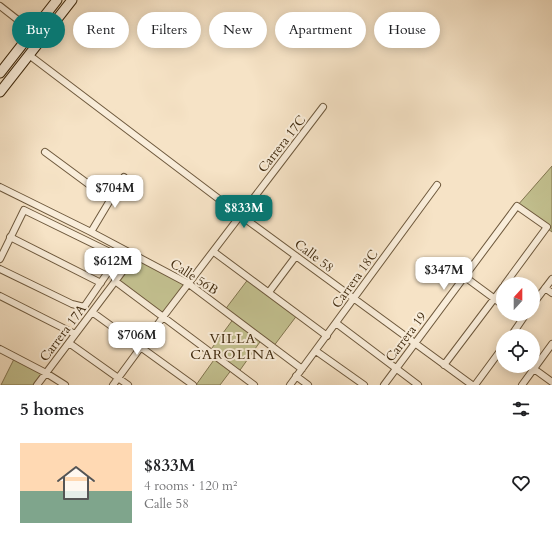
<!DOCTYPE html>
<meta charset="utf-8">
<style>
body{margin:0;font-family:Cardo,serif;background:#f2f2f2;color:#202124;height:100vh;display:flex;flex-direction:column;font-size:15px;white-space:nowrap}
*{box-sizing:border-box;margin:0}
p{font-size:13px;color:#757577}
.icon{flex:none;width:22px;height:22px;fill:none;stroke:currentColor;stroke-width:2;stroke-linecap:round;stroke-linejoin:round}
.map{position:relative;height:385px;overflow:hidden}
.panel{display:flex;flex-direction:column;background:#fff;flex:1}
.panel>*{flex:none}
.banner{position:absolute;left:12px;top:12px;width:528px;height:36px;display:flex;gap:8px}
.needle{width:26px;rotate:21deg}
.buttons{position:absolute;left:496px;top:277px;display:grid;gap:8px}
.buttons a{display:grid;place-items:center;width:44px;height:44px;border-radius:50%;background:#fff;box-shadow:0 2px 10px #0003;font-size:20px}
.price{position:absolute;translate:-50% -34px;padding:0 9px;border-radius:8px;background:#fff;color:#222;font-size:13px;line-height:26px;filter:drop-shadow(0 1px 2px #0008)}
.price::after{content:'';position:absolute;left:50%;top:24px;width:12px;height:9px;margin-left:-6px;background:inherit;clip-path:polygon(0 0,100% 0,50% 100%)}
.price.current{background:#0f766e;color:#fff}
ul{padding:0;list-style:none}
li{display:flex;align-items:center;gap:12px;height:100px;padding:0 20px}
li span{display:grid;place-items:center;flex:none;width:112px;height:80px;border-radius:0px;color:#555}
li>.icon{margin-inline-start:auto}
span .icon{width:48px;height:48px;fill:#fffc;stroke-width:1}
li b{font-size:17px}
h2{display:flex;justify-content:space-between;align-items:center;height:48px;padding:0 20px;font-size:17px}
.pill{padding:0 14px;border-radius:18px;background:#fff;box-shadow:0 2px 10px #0003;font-size:14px;line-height:36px}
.pill.current{background:#0f766e;color:#fff}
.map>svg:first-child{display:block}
.green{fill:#c3c190;stroke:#827650}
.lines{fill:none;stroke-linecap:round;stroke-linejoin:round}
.street-casing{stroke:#6e593d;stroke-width:8}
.secondary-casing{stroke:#412b0f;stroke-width:11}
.street{stroke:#f9edda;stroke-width:6}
.secondary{stroke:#f9edda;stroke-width:9}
.labels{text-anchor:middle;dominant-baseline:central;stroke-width:4;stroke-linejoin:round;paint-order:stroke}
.street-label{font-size:13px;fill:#412b0f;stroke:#f9edda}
.neighbourhood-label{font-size:14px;letter-spacing:1px;fill:#412b0f;stroke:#f9edda}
</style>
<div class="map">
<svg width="552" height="385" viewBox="0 0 552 385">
<rect width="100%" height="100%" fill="#f6e3c6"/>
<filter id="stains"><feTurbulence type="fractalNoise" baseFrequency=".005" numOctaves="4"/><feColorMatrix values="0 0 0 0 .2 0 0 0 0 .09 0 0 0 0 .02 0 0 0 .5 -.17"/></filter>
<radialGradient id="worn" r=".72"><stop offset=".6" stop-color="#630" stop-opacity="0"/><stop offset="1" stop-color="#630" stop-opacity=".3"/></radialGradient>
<path class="green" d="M552 166V232L517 206Z
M135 255 189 284 163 317 115 281Z
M249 278 298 314 273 347 262 339 238 373 232 369 220 385H196L216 357 209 352 234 318 224 311Z
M15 357 46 373 37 385H1Z"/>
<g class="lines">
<defs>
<path id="street" d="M0 6 32 31
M29 55 240 215 472 385
M45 152 110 200
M0 187 91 232 189 284 302 369
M91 232 124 177
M10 237 101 283
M214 252 327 336
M0 259 24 210 114 254 117 256V259L84 307 72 304 0 269
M465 277 503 305
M115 281 254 385
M545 288 552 293
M269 292 296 256
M0 296 75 334
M533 304 552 279
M92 312 193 385
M515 314 522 319
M336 323 418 385
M511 336 526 314
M69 343 128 385
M0 349 46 373 65 385
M316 351 364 385
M444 365 503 287
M530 366 552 382
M296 376 308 385
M37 385 135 255
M113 385 163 317 323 107
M290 385 437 185
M384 385 517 206 547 227 505 284
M475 385 503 347
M522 385 552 344"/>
<path id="secondary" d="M0 73 57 0
M0 92 72 0"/>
</defs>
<use href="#street" class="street-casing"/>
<use href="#secondary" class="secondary-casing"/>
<use href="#street" class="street"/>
<use href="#secondary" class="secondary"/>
</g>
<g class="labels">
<g class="street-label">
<text transform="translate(282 144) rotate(-52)">Carrera 17C</text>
<text transform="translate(314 256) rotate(37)">Calle 58</text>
<text transform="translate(194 277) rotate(33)">Calle 56B</text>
<text transform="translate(355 279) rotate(-54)">Carrera 18C</text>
<text transform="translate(63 333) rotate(-53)">Carrera 17A</text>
<text transform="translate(406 337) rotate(-53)">Carrera 19</text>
</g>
<g class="neighbourhood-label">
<text x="233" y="338">VILLA<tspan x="233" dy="16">CAROLINA</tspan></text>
</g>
</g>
<rect width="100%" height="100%" filter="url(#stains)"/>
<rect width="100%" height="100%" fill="url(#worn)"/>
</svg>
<div class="buttons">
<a><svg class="needle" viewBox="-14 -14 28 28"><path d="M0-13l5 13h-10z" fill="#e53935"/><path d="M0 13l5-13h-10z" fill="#757577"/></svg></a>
<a><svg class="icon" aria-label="locate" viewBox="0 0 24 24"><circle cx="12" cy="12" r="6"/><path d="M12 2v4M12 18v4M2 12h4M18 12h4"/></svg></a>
</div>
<b class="price" style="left:115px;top:209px">$704M</b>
<b class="price current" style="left:244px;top:229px">$833M</b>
<b class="price" style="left:113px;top:282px">$612M</b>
<b class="price" style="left:444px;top:291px">$347M</b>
<b class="price" style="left:137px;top:356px">$706M</b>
<div class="banner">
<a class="pill current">Buy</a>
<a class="pill">Rent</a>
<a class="pill">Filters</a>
<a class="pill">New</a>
<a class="pill">Apartment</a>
<a class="pill">House</a>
</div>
</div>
<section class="panel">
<h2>5 homes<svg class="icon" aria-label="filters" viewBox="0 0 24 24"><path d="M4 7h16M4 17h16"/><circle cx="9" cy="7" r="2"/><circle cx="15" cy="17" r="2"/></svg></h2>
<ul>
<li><span style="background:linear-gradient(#ffd9b3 60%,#7fa58c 0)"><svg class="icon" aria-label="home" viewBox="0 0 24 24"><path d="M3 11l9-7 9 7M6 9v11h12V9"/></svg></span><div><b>$833M</b><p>4 rooms · 120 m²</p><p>Calle 58</p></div><svg class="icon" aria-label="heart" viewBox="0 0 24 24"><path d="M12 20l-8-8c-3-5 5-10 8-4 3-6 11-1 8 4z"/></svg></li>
</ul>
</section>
